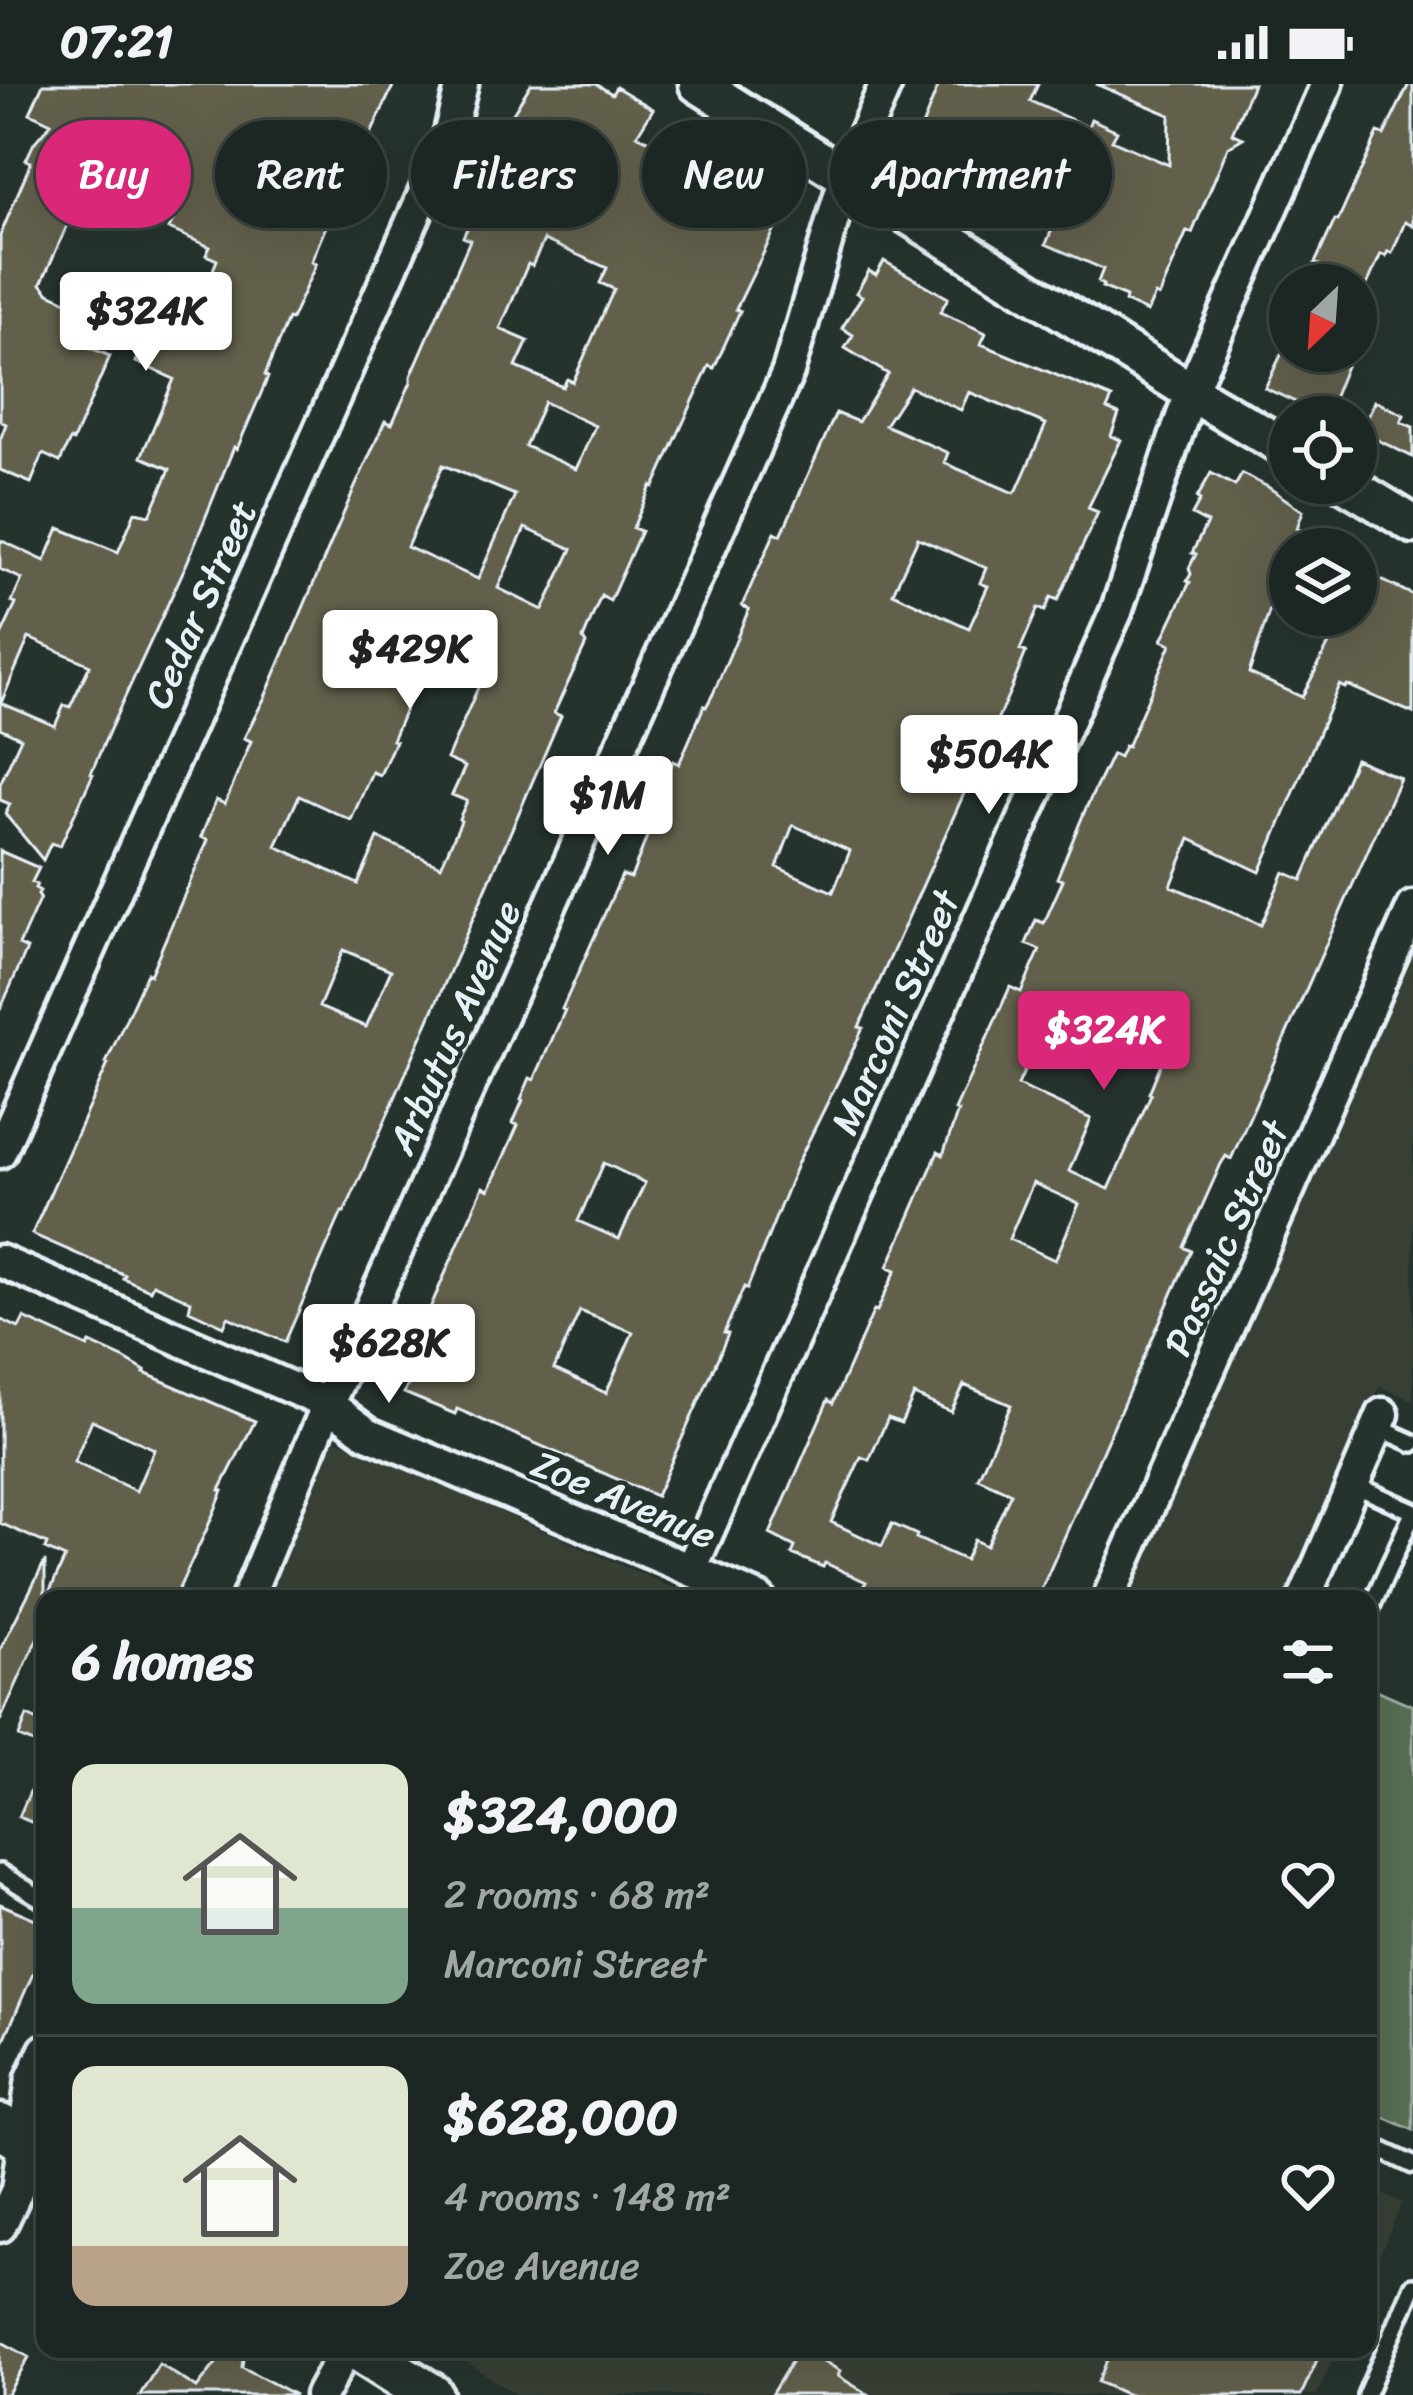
<!DOCTYPE html>
<meta charset="utf-8">
<style>
body{margin:0;font-family:Sriracha,sans-serif;background:#252e2a;color:#f1f3f6;height:100vh;display:flex;flex-direction:column;font-size:45px;white-space:nowrap}
*{box-sizing:border-box;margin:0}
p{font-size:39px;color:#a0a5a5}
.icon{flex:none;width:66px;height:66px;fill:none;stroke:currentColor;stroke-width:2;stroke-linecap:round;stroke-linejoin:round}
.map{position:relative;flex:1;overflow:hidden}
.details{position:absolute;left:36px;top:1506px;width:1341px;height:768px;display:flex;flex-direction:column;background:#1c2622;border-radius:24px;box-shadow:0 12px 48px #0002,0 0 0 3px #3a4340}
.details>*{flex:none}
.hud{position:absolute;left:36px;top:36px;width:1341px;height:108px;display:flex;gap:24px}
.needle{width:78px;rotate:205deg}
.controls{position:absolute;left:1269px;top:180px;display:grid;gap:24px}
.controls a{display:grid;place-items:center;width:108px;height:108px;border-radius:50%;background:#1c2622;box-shadow:0 12px 48px #0002,0 0 0 3px #3a4340;font-size:60px}
.price{position:absolute;translate:-50% -102px;padding:0 27px;border-radius:12px;background:#fff;color:#222;font-size:39px;line-height:78px;filter:drop-shadow(0 3px 6px #0008)}
.price::after{content:'';position:absolute;left:50%;top:72px;width:36px;height:27px;margin-left:-18px;background:inherit;clip-path:polygon(0 0,100% 0,50% 100%)}
.price.selected{background:#db2777;color:#fff}
ul{padding:0;list-style:none}
li{display:flex;align-items:center;gap:36px;height:300px;padding:0 36px}
li+li{border-top:3px solid #3a4340}
li span{display:grid;place-items:center;flex:none;width:336px;height:240px;border-radius:24px;color:#555}
li>.icon{margin-inline-start:auto}
span .icon{width:144px;height:144px;fill:#fffc;stroke-width:1}
li b{font-size:51px}
h2{display:flex;justify-content:space-between;align-items:center;height:144px;padding:0 36px;font-size:51px}
.tag{padding:0 42px;border-radius:54px;background:#1c2622;box-shadow:0 12px 48px #0002,0 0 0 3px #3a4340;font-size:42px;line-height:108px}
.tag.selected{background:#db2777;color:#fff}
.status{display:flex;justify-content:space-between;align-items:center;height:84px;padding:0 60px;background:#1c2622;direction:ltr}
.status svg{height:33px;fill:currentColor}
.map>svg:first-child{display:block}
.built{fill:#384036}
.green{fill:#576e53;stroke:#a0b0a6;stroke-width:3}
.building{fill:#625e4b;stroke:#e8f1f8;stroke-width:3;fill-rule:evenodd}
.lines{fill:none;stroke-linecap:round;stroke-linejoin:round}
.service-casing{stroke:#e8f1f8;stroke-width:24}
.minor-casing{stroke:#e8f1f8;stroke-width:39}
.tertiary-casing{stroke:#e8f1f8;stroke-width:45}
.secondary-casing{stroke:#e8f1f8;stroke-width:51}
.service{stroke:#26332d;stroke-width:15}
.minor{stroke:#26332d;stroke-width:30}
.tertiary{stroke:#26332d;stroke-width:36}
.secondary{stroke:#26332d;stroke-width:42}
.labels{text-anchor:middle;dominant-baseline:central;stroke-width:9;stroke-linejoin:round;paint-order:stroke}
.street-label{font-size:39px;fill:#e8f1f8;stroke:#26332d}
</style>
<div class="status"><b>07:21</b><svg viewBox="0 0 49 12"><path d="M0 12V9h3v3zM5 12V6h3v6zM10 12V3h3v9zM15 12V0h3v12zM26 1h20v11H26zM47 4h2v5h-2z"/></svg></div>
<div class="map">
<svg width="1413" height="2311" viewBox="0 0 1413 2311">
<rect width="100%" height="100%" fill="#26332d"/>
<filter id="ink" filterUnits="userSpaceOnUse"><feTurbulence type="fractalNoise" baseFrequency=".00833" numOctaves="2"/><feDisplacementMap in="SourceGraphic" scale="24" xChannelSelector="R" yChannelSelector="G"/><feConvolveMatrix kernelMatrix="1 2 1 2 8 2 1 2 1" color-interpolation-filters="sRGB"/></filter>
<g filter="url(#ink)">
<path class="built" d="M1413 872V1316L1379 1302 1288 1515H1129Z
M335 1355 698 1515H268Z
M1368 2104 1402 2119 1368 2196Z
M446 2265H1337L1317 2311H518Z"/>
<path class="green" d="M1368 1602 1413 1622V2046L1368 2026Z"/>
<path class="building" d="M43 0H394L332 135 330 133 311 178 316 180 291 236 288 235 265 291 268 293 237 365 234 363 187 479 111 643 91 689 93 690 60 762 51 759 43 776 5 730 10 720 0 716V700L21 654 0 644V554L16 520 12 518 22 495 0 485V456L45 477 59 444 118 468 135 428 150 431 170 385 141 373 174 295 136 278 150 247 182 261 217 176 206 171 210 163 169 145 176 130 124 105 112 131 89 121 79 144 68 140 41 200 49 209 101 232 88 263 110 272 73 357 70 356 60 378 43 370 31 399 0 386V356L6 340 0 337V152L31 78 26 76 34 59 51 39 30 29ZM29 554 90 581 70 623 64 621 55 642 1 619Z
M531 0H596L612 10 616 3 653 25 637 51 695 79 696 75 765 106 764 109 771 112 769 118 785 125 736 225 740 227 714 284 709 282 654 403 651 402 633 444 641 447 610 517 601 512 583 555 586 560 554 629 561 632 364 1085 344 1129 342 1128 285 1258 228 1233 224 1242 189 1226 191 1217 153 1200 150 1206 123 1194 125 1191 32 1150 108 980 106 979 116 957 147 889 150 891 208 756 201 753 216 716 225 720 251 657 244 654 265 613 351 412 385 337 392 340 411 298V292L470 156 463 153 507 58 498 53ZM544 156 607 184 600 199 614 205 573 298 567 295 563 303 516 283 528 257 500 245 528 180 532 182ZM544 318 595 342 576 385 525 362ZM443 381 515 411 478 495 407 463ZM525 444 572 465 543 526 498 504ZM433 562 486 585 447 675 465 683 452 711 467 717 459 735 461 737 441 782 378 754 358 800 276 762 299 712 351 736 372 688 380 691 395 657 392 656ZM343 866 391 886 366 943 319 923Z
M939 0H1038L1030 17 1088 43 1091 35 1117 47 1112 56 1169 81 1170 31 1096 0H1253L1232 49 1243 54 1228 63 1192 149 1187 147 1159 213 1155 211 1147 228 1125 218 1126 213 1102 203 1103 201 1098 198 1103 185 1046 160 1055 138 1050 136 1056 122 1002 98 990 126 923 95 926 89 907 80Z
M1409 0H1413V142L1405 138 1392 169 1388 167 1386 172 1381 170 1366 203 1315 179 1335 136 1338 137 1378 49 1384 51Z
M884 177 948 214 940 228 986 249 981 260 1112 314 1107 325 1119 330 1111 352 1121 356 1088 424 1098 428 1058 516 1051 513 1045 527 1038 524 1020 566 1026 568 1011 605 859 943 863 944 845 983 798 1078 747 1205 744 1203 724 1249 728 1250 711 1290 656 1412 457 1325 455 1330 404 1309 410 1297 400 1293 483 1103 489 1106 518 1041 513 1039 523 1016 521 1015 530 994 534 996 565 926 562 925 622 791 631 794 651 742 647 740 673 677 679 680 704 622 706 623 713 610 749 525 742 522 775 448 781 451 836 329 858 338 888 290 845 264 853 251 842 244 862 212 856 209 869 187 876 191ZM910 303 961 326 969 308 1046 340 1017 406 1014 409 944 379 948 369 885 341ZM918 454 986 484 980 499 988 502 969 544 893 509ZM793 741 850 767 833 808 777 783ZM604 1079 645 1099 619 1155 578 1137ZM580 1227 633 1248 606 1309 554 1285Z
M1283 267H1352L1326 332 1265 304Z
M1375 317 1404 331 1401 338 1413 343V373L1361 348Z
M1211 389 1235 402 1242 390 1268 403 1303 427 1297 444 1343 465H1290V531H1356V484L1413 511V629L1347 601 1345 604 1339 601 1260 788 1190 755 1171 802 1261 841 1284 788 1302 796 1355 675 1400 694 1231 1075 1226 1072 1221 1080 1195 1138 1184 1163 1191 1167 1037 1515H891L863 1503 866 1498 825 1479 823 1483 792 1470 795 1463 770 1450 828 1316 833 1319 874 1226 877 1227 896 1186 888 1183 938 1068 943 1071 958 1027 955 1026 1010 903 1021 908 1040 866 1026 860 1036 836 1044 839 1063 796 1057 794 1086 724 1112 670 1119 673 1124 662 1127 663 1171 560 1162 556 1190 498 1187 497 1191 490 1189 484 1196 470 1192 469 1207 439 1192 431 1200 416 1197 414ZM1270 525 1332 554 1302 613 1249 589ZM1133 917 1178 938 1149 1009 1151 1010 1109 1105 1069 1087 1091 1035 1018 1001 1046 938 1084 955 1097 928 1123 939ZM1033 1099 1079 1120 1055 1176 1009 1155ZM964 1301 1011 1321 978 1394 1011 1409 986 1462 974 1456 965 1476 916 1454 917 1451 892 1440 882 1462 831 1438 861 1373 869 1376 888 1334 901 1339 914 1311 951 1328Z
M0 767 39 784 32 798 37 800 35 804 40 807 38 811 40 814 19 861 27 865 0 926Z
M24 1234 88 1263 90 1259 125 1275 145 1287 144 1289 255 1337 220 1406 223 1407 206 1447 174 1515H46L65 1474 45 1465 47 1460 0 1439V1235L19 1244ZM92 1336 154 1365 136 1407 74 1378Z
M45 1477V1537L0 1637V1566Z
M27 1632 45 1640V1664L19 1653Z
M45 1673V1744L19 1733Z
M0 1820 45 1839V1862L0 1965Z
M0 2257 29 2273 7 2311H0Z
M227 2265 243 2275 242 2283 295 2311H140L159 2280 197 2304Z
M799 2265H803L840 2287 838 2292 869 2311H771Z
M1112 2265H1322L1301 2311H1128L1098 2298Z"/>
<g class="lines">
<defs>
<path id="service" d="M1377 1343 1413 1359
M1352 1400 1413 1427
M1368 1530 1413 1429
M0 1789 45 1817
M1368 2060 1413 2081
M1366 2311 1413 2202"/>
<path id="minor" d="M0 1068 448 56 462 0
M0 1177 328 1320 367 1349 759 1515
M691 1485 1116 528 1191 307 1327 0
M247 1515 328 1320 788 288 846 91 886 0
M1108 1515 1413 823
M1304 1515 1383 1330
M0 2142 17 2106 32 1994 45 1966
M321 2311 346 2265"/>
<path id="tertiary" d="M698 0 1211 320 1290 366
M1345 399 1413 440"/>
<path id="secondary" d="M0 2042 45 2070
M358 2265 431 2311"/>
</defs>
<use href="#service" class="service-casing"/>
<use href="#minor" class="minor-casing"/>
<use href="#tertiary" class="tertiary-casing"/>
<use href="#secondary" class="secondary-casing"/>
<use href="#service" class="service"/>
<use href="#minor" class="minor"/>
<use href="#tertiary" class="tertiary"/>
<use href="#secondary" class="secondary"/>
</g>
</g>
<g class="labels">
<g class="street-label">
<text transform="translate(200 520) rotate(-66)">Cedar Street</text>
<text transform="translate(895 928) rotate(-66)">Marconi Street</text>
<text transform="translate(454 943) rotate(-66)">Arbutus Avenue</text>
<text transform="translate(1226 1154) rotate(-66)">Passaic Street</text>
<text transform="translate(624 1415) rotate(23)">Zoe Avenue</text>
</g>
</g>
</svg>
<div class="controls">
<a><svg class="needle" viewBox="-14 -14 28 28"><path d="M0-13l5 13h-10z" fill="#e53935"/><path d="M0 13l5-13h-10z" fill="#a0a5a5"/></svg></a>
<a><svg class="icon" aria-label="locate" viewBox="0 0 24 24"><circle cx="12" cy="12" r="6"/><path d="M12 2v4M12 18v4M2 12h4M18 12h4"/></svg></a>
<a><svg class="icon" aria-label="layers" viewBox="0 0 24 24"><path d="M12 4l9 5-9 5-9-5zM3 14l9 5 9-5"/></svg></a>
</div>
<b class="price" style="left:146px;top:290px">$324K</b>
<b class="price" style="left:410px;top:628px">$429K</b>
<b class="price" style="left:989px;top:733px">$504K</b>
<b class="price" style="left:608px;top:774px">$1M</b>
<b class="price selected" style="left:1104px;top:1009px">$324K</b>
<b class="price" style="left:389px;top:1322px">$628K</b>
<div class="hud">
<a class="tag selected">Buy</a>
<a class="tag">Rent</a>
<a class="tag">Filters</a>
<a class="tag">New</a>
<a class="tag">Apartment</a>
</div>
<section class="details">
<h2>6 homes<svg class="icon" aria-label="filters" viewBox="0 0 24 24"><path d="M4 7h16M4 17h16"/><circle cx="9" cy="7" r="2"/><circle cx="15" cy="17" r="2"/></svg></h2>
<ul>
<li><span style="background:linear-gradient(#dfe7d0 60%,#7fa58c 0)"><svg class="icon" aria-label="home" viewBox="0 0 24 24"><path d="M3 11l9-7 9 7M6 9v11h12V9"/></svg></span><div><b>$324,000</b><p>2 rooms · 68 m²</p><p>Marconi Street</p></div><svg class="icon" aria-label="heart" viewBox="0 0 24 24"><path d="M12 20l-8-8c-3-5 5-10 8-4 3-6 11-1 8 4z"/></svg></li>
<li><span style="background:linear-gradient(#dfe7d0 75%,#b9a48a 0)"><svg class="icon" aria-label="home" viewBox="0 0 24 24"><path d="M3 11l9-7 9 7M6 9v11h12V9"/></svg></span><div><b>$628,000</b><p>4 rooms · 148 m²</p><p>Zoe Avenue</p></div><svg class="icon" aria-label="heart" viewBox="0 0 24 24"><path d="M12 20l-8-8c-3-5 5-10 8-4 3-6 11-1 8 4z"/></svg></li>
</ul>
</section>
</div>
